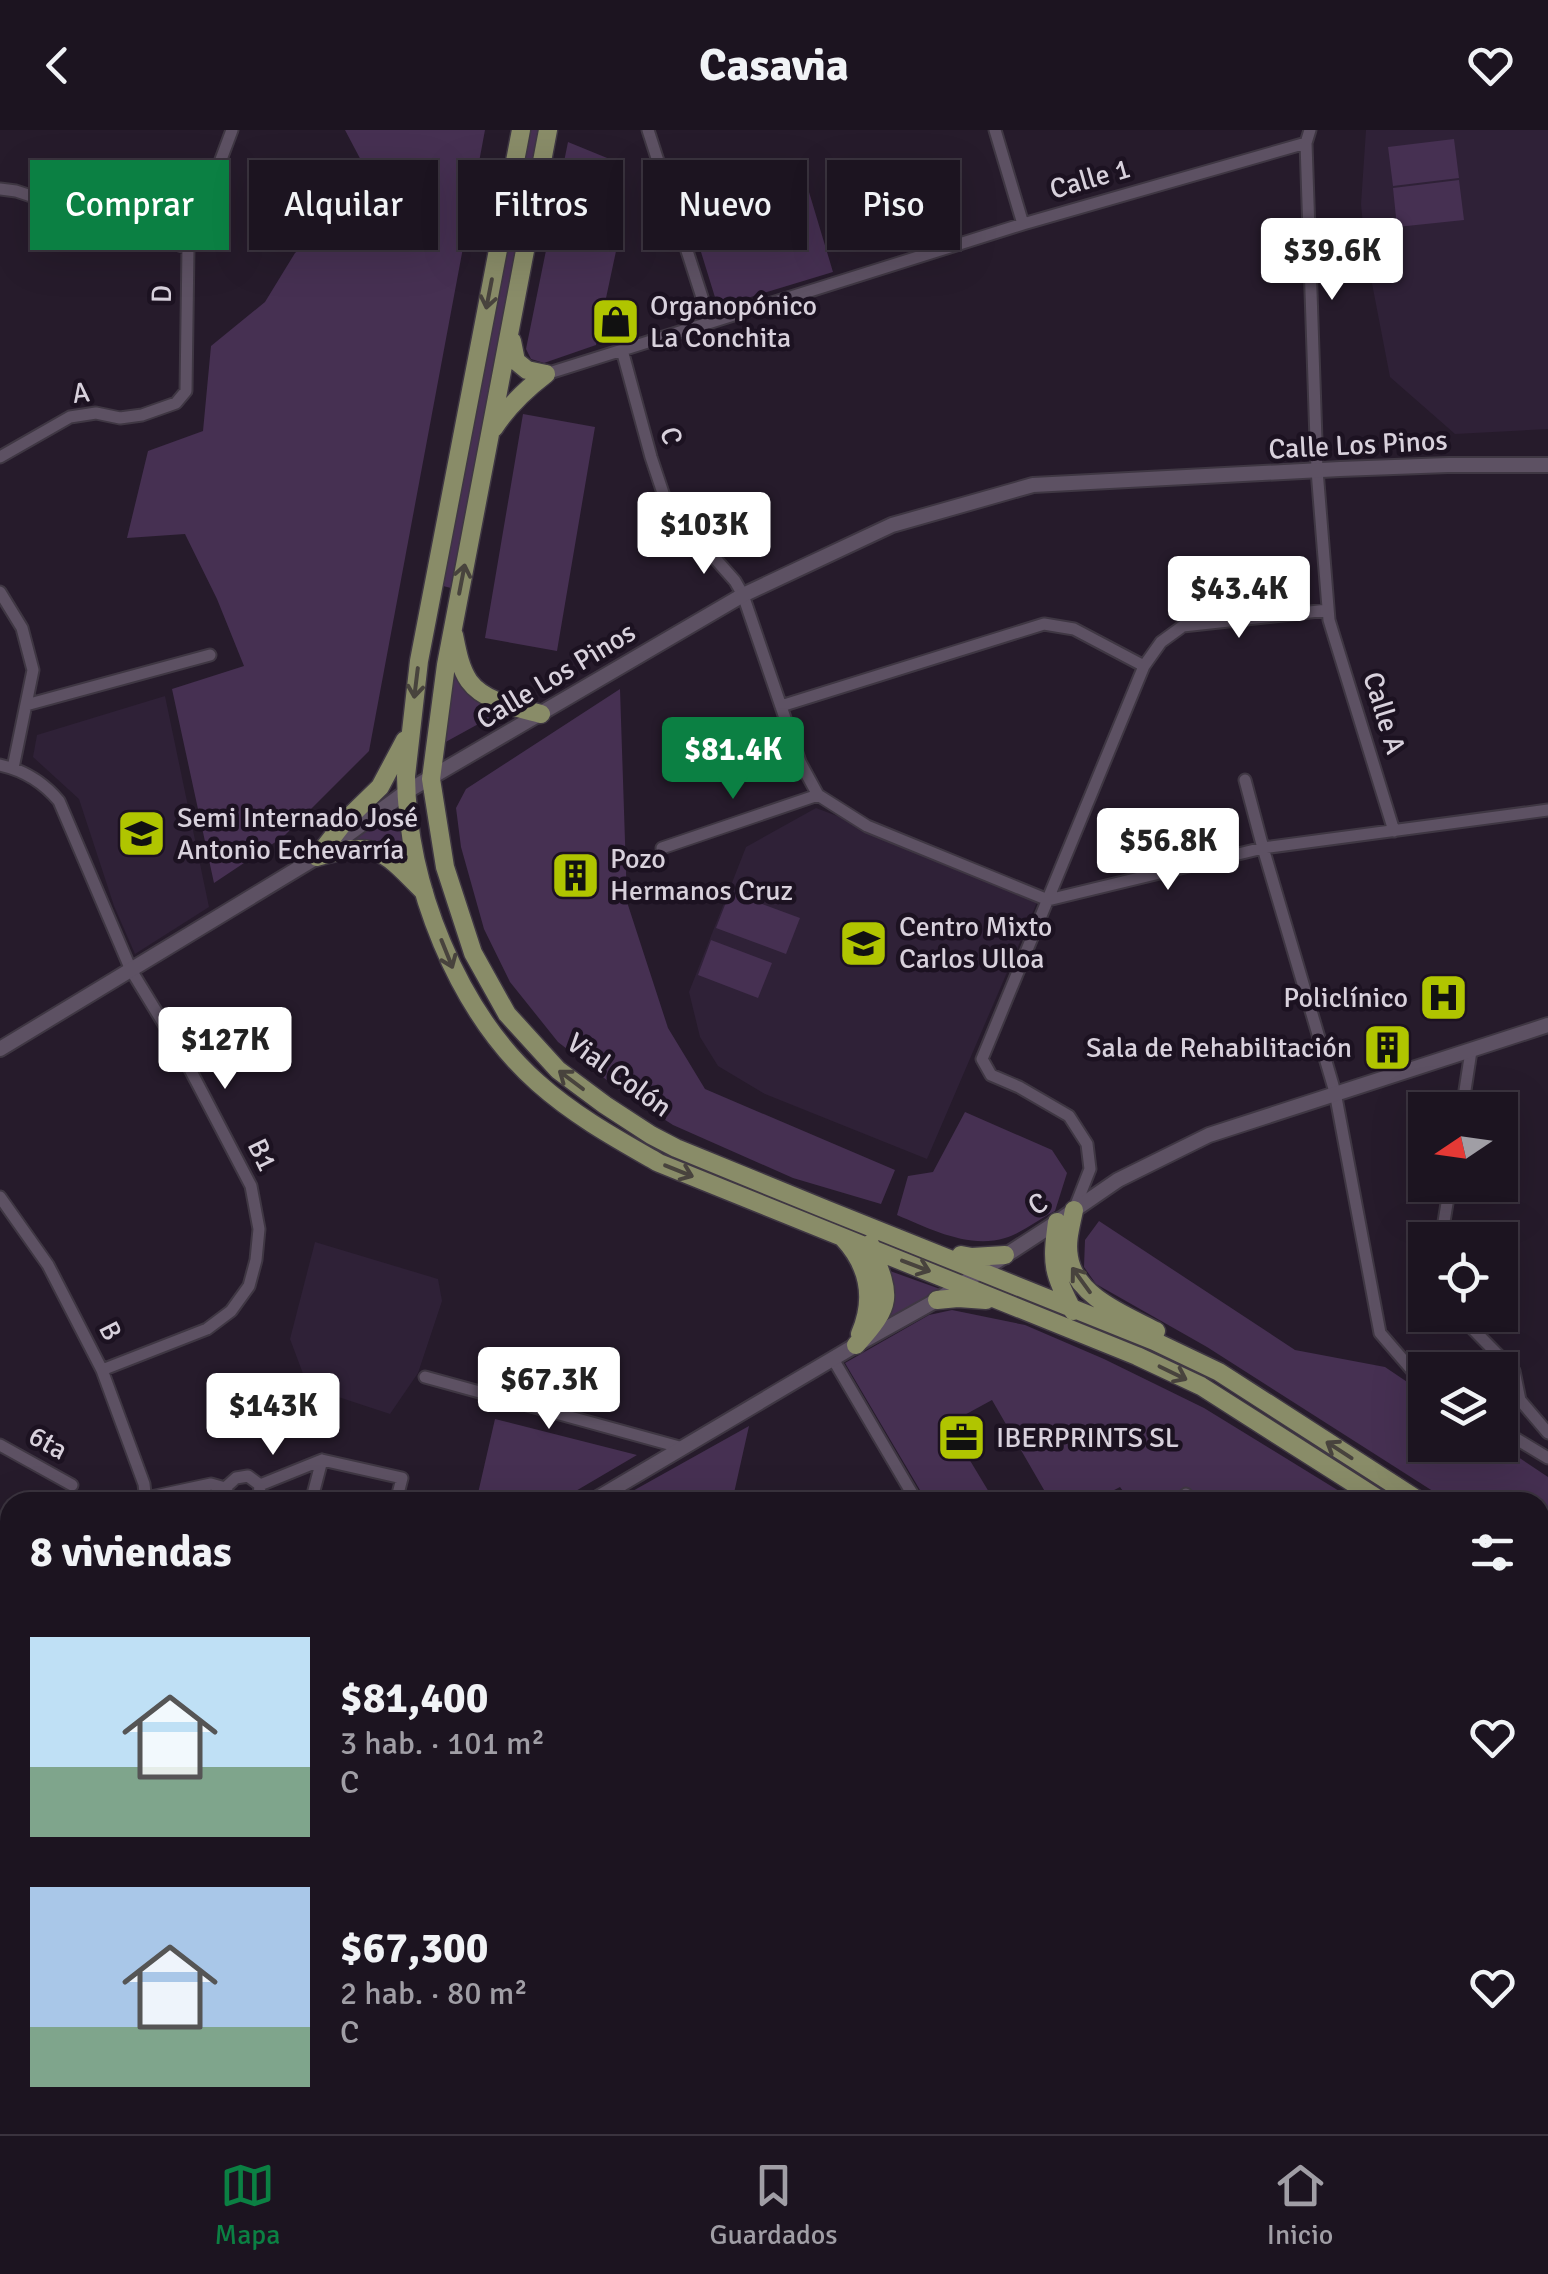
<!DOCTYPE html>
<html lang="es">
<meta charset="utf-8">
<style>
body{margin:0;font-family:Signika,sans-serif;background:#29212d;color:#f1f3f6;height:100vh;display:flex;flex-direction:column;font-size:38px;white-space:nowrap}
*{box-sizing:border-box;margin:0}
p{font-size:32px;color:#a09ea5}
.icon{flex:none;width:55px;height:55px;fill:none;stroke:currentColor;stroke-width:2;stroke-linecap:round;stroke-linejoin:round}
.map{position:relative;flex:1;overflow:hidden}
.side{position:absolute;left:0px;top:1362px;width:1550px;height:642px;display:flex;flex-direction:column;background:#1c1420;border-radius:30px 30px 0 0;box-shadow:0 10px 40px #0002,0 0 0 2px #3a333e}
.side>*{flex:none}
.guide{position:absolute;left:30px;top:30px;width:1000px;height:90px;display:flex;gap:20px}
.needle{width:65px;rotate:257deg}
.controls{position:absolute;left:1408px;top:962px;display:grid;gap:20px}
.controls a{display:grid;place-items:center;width:110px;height:110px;border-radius:0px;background:#1c1420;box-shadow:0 10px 40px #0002,0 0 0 2px #3a333e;font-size:50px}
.price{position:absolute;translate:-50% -85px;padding:0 22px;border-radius:10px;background:#fff;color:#222;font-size:32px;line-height:65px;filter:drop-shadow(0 2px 5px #0008)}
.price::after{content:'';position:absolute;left:50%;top:60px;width:30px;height:22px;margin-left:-15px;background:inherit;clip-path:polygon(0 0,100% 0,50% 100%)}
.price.on{background:#0b8043;color:#fff}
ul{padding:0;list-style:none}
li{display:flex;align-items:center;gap:30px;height:250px;padding:0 30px}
li span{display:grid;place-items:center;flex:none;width:280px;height:200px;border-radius:0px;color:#555}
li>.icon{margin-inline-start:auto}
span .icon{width:120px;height:120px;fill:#fffc;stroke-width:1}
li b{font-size:42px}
h2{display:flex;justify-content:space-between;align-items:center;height:120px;padding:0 30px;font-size:42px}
.chip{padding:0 35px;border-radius:0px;background:#1c1420;box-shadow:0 10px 40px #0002,0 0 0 2px #3a333e;font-size:35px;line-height:90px}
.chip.on{background:#0b8043;color:#fff}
header{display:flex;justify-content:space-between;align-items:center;height:130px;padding:0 30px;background:#1c1420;font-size:45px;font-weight:700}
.tab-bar{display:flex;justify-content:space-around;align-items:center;height:140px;border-top:2px solid #3a333e;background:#1c1420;font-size:28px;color:#a09ea5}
.tab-bar a{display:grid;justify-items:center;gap:5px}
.tab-bar .on{color:#0b8043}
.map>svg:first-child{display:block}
.built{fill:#2f2137}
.green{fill:#463052}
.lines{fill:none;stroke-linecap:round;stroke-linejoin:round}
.minor-casing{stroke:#3f3743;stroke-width:15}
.tertiary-casing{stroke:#3f3743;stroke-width:18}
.primary-casing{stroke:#3f3743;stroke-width:21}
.minor{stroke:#5d5163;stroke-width:11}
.tertiary{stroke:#5d5163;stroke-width:14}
.primary{stroke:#898c68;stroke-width:18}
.oneway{stroke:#48433d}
.labels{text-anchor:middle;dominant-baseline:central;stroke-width:9;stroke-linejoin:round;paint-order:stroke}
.street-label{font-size:28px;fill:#d8d1dc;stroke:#1c1221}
.poi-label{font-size:28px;fill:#d8d1dc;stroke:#1c1221;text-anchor:start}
</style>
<header><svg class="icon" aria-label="back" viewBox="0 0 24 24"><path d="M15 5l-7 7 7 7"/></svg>Casavia<svg class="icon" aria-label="heart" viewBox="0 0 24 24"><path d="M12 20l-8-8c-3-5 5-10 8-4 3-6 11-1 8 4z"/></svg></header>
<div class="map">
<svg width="1548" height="2004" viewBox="0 0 1548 2004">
<rect width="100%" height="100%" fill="#261b2b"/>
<path class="built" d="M1366 0H1548V299L1455 304 1390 247 1365 117 1361 74Z
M165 566 209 777 135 824 114 776 79 669 33 627 37 605Z
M816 678 1041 763 927 1029 765 964 718 936 700 907 689 862 746 717Z
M315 1112 438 1149 442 1171 418 1243 390 1284 308 1257 290 1209Z"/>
<path class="green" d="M345 0H485L369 621 283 707 214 753 172 559 244 536 217 469 185 404 127 408 148 321 203 301 211 216 265 172 295 123 374 55Z
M530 0H539L451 458 443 456Z
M1454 9 1459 48 1393 56 1388 17Z
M568 12 612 30 625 79 596 215 544 233 531 229 526 219Z
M800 32 833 142 718 177 684 67Z
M1459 50 1464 90 1397 97 1393 58Z
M523 284 595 297 557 521 485 508Z
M451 540 476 570 502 581 442 614Z
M620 559 627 772 668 898 705 959 895 1040 881 1074 793 1048 673 995 622 962 558 912 510 852 484 799 461 717 456 678 466 659Z
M400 682 405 728 378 712 349 711Z
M730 762 800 788 786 824 716 798Z
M711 810 772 833 758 868 698 845Z
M965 982 1052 1020 1067 1043 1055 1081C1039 1089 1022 1103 1005 1108 969 1119 930 1099 897 1085L908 1046 933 1042Z
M1099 1091 1295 1220 1385 1237 1425 1264V1315H1500L1548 1347V1435L1540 1430V1372H1450L1207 1217 1096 1154 1084 1137 1085 1110Z
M890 1141 940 1159 890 1190Z
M952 1180 1025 1195 1104 1229 1204 1278 1357 1372H1131L1120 1357 1091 1372H1051L992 1270 948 1294 995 1372H927L845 1233 929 1185Z
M495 1289 637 1325 557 1372H476Z
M749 1296 732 1372H613Z"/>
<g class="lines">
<defs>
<path id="minor" d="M648 0 710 192
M995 0 1023 94
M1310 0 1306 13 1317 340 1329 490 1394 701
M0 59 16 61 188 118
M622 220 651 327 664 366 704 416 735 451 743 465 800 632 818 665
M546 244 1023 94 1306 13
M0 327 70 287 96 283 120 288 142 285 176 273 186 261 188 118 232 0
M0 462 22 498 33 540 13 638
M26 575 210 525
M781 576 1044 494 1074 499 1144 536
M0 635C23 640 44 653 59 671L131 840 181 922 251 1056 259 1099 256 1130 249 1156 231 1181 207 1199 102 1240
M1245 650 1263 718 1335 962 1380 1203 1411 1239 1425 1249
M818 665 867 696 1048 770 1263 718 1548 680
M662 718 818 665
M1462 980 1471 921
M0 1067 48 1135 102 1240 144 1354 146 1372
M1074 1080 1090 1039 1087 1014 1069 986 1019 957 991 945 982 929 1144 536 1161 512 1183 496 1328 480
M1441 1110 1450 1055
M1459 1185 1514 1241 1520 1270 1548 1303
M833 1229 917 1372
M425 1247 683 1318
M1500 1299 1548 1328
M0 1315 72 1355
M225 1358 233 1372
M1186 1364 1191 1372
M146 1368 211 1354 225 1358 236 1348 248 1346 260 1355 322 1330 402 1348 396 1372
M255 1372 259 1367 260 1355
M311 1372 322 1330
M0 1590 10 1595
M0 1725 10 1729
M1540 1772 1548 1741
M0 1868 10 1872
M432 1995 466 2004
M951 1995 972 2004
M5 2004 10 1985
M615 2004 617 1995
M884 2004 885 1995
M1445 2004 1453 1995"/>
<path id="tertiary" d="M0 919 317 727 406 662 743 465 892 395 1033 355 1340 339 1448 335H1548
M591 1372 851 1218 937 1170 1057 1092 1118 1050 1209 1005 1548 895
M0 1456 10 1461
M1540 1892 1548 1894
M316 2004 318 1995"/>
<path id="primary" d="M521 0 419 531 406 646C407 754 457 881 538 953 575 986 617 1009 659 1033L1137 1226 1201 1256 1383 1372
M548 0 446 535 431 649 445 737 473 823 507 884 558 940 605 975 651 1005 676 1018 825 1079 1154 1211 1219 1242 1421 1372
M512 211 516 231 527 240 546 244
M494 298C508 276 525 260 546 244
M454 505C457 520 460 538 469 551 484 572 518 578 541 584
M317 727 345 691 380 657 405 610
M317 727C376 709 384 721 424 762
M1074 1080C1071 1096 1066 1111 1069 1127 1075 1166 1125 1185 1156 1201
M1057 1092C1051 1136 1053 1142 1073 1181
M843 1108C869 1136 875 1169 860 1204
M961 1125 972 1127 1005 1125
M937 1170 958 1168 986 1170
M856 1215C895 1172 890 1166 870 1114
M1540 1449 1548 1454
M1540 1475 1548 1480"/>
</defs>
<use href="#minor" class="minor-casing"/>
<use href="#tertiary" class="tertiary-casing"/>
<use href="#primary" class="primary-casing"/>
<use href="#minor" class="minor"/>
<use href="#tertiary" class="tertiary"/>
<use href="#primary" class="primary"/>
</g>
<defs><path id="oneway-shaft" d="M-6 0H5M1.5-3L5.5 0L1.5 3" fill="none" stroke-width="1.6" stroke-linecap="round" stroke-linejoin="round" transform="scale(2.5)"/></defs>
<g class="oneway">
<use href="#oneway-shaft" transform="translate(489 164) rotate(101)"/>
<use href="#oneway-shaft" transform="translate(462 449) rotate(-79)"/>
<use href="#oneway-shaft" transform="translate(416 553) rotate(97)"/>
<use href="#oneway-shaft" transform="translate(447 824) rotate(68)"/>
<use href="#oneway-shaft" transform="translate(571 950) rotate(-143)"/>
<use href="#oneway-shaft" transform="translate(679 1041) rotate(22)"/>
<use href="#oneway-shaft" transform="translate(916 1136) rotate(21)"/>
<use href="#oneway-shaft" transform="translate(1081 1150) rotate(-126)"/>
<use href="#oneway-shaft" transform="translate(1173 1243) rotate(26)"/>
<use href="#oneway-shaft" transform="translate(1339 1320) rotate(-147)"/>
</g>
<defs>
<symbol id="shop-square" viewBox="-11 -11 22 22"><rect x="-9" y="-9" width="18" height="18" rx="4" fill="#b0c500" stroke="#1c1221"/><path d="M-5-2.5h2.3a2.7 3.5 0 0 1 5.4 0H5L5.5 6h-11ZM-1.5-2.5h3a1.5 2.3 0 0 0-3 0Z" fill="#111"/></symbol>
<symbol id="school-square" viewBox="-11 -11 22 22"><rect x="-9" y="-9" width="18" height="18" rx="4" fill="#b0c500" stroke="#1c1221"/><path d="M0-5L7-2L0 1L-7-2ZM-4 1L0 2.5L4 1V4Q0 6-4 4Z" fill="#111"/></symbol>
<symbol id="building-square" viewBox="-11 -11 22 22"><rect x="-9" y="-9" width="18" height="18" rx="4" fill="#b0c500" stroke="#1c1221"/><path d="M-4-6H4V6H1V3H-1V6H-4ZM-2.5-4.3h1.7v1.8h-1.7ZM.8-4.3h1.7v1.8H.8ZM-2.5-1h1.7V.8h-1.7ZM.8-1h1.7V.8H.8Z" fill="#111"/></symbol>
<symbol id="hospital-square" viewBox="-11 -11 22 22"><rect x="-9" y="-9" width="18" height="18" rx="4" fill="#b0c500" stroke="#1c1221"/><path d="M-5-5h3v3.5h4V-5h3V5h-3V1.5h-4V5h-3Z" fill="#111"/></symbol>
<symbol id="office-square" viewBox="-11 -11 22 22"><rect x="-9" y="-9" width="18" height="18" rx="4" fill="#b0c500" stroke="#1c1221"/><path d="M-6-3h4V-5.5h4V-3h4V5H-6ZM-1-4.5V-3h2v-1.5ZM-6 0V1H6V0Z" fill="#111"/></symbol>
</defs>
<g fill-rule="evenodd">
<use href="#shop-square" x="588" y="164" width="55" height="55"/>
<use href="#school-square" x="114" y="676" width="55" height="55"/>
<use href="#building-square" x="548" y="718" width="55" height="55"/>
<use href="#school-square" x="836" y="786" width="55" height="55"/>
<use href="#hospital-square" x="1416" y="840" width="55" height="55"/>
<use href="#building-square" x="1360" y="890" width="55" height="55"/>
<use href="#office-square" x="934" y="1280" width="55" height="55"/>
</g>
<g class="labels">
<g class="street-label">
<text transform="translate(1090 49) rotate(-16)">Calle 1</text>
<text transform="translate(162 164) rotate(-89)">D</text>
<text transform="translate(81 263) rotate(-7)">A</text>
<text transform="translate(671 306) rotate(74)">C</text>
<text transform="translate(1358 315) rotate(-3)">Calle Los Pinos</text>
<text transform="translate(556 546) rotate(-31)">Calle Los Pinos</text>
<text transform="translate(1384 583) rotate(73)">Calle A</text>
<text transform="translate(619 945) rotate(36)">Vial Colón</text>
<text transform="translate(262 1025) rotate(64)">B1</text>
<text transform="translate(1038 1074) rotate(-33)">C</text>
<text transform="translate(110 1201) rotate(63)">B</text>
<text transform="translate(48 1313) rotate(29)">6ta</text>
</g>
<g class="poi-label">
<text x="650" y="176">Organopónico<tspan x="650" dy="32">La Conchita</tspan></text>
<text x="177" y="688">Semi Internado José<tspan x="177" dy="32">Antonio Echevarría</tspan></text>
<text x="610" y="729">Pozo<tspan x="610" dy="32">Hermanos Cruz</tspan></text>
<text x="899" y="797">Centro Mixto<tspan x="899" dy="32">Carlos Ulloa</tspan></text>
<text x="1408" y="868" text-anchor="end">Policlínico</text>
<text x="1352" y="918" text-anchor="end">Sala de Rehabilitación</text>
<text x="996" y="1308">IBERPRINTS SL</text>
</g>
</g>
</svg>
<div class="controls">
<a><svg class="needle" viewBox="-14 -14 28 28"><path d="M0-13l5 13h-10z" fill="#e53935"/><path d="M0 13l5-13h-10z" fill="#a09ea5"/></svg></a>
<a><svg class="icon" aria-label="locate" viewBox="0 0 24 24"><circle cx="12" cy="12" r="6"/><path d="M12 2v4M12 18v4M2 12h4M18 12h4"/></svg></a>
<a><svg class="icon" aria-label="layers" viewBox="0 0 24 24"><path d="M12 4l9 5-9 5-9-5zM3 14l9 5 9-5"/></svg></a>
</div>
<b class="price" style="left:1332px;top:173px">$39.6K</b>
<b class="price" style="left:704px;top:447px">$103K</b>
<b class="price" style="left:1239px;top:511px">$43.4K</b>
<b class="price on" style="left:733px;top:672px">$81.4K</b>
<b class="price" style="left:1168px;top:763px">$56.8K</b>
<b class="price" style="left:225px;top:962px">$127K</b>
<b class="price" style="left:549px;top:1302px">$67.3K</b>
<b class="price" style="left:273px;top:1328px">$143K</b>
<div class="guide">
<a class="chip on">Comprar</a>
<a class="chip">Alquilar</a>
<a class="chip">Filtros</a>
<a class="chip">Nuevo</a>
<a class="chip">Piso</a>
</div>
<section class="side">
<h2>8 viviendas<svg class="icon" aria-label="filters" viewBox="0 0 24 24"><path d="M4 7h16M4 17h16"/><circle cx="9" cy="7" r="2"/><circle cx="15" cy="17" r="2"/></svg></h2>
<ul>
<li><span style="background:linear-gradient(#bfe0f5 65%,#7fa58c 0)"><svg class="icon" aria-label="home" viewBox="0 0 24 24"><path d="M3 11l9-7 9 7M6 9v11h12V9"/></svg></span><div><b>$81,400</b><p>3 hab. · 101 m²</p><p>C</p></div><svg class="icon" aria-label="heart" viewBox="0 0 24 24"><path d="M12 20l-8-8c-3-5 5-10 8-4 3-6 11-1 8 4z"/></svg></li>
<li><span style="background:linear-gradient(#a9c7e8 70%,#7fa58c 0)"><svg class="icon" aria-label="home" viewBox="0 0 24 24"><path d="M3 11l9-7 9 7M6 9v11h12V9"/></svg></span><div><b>$67,300</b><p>2 hab. · 80 m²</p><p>C</p></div><svg class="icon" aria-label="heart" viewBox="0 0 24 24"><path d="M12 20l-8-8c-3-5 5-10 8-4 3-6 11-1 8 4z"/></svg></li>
</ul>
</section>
</div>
<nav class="tab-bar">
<a class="on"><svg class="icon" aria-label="map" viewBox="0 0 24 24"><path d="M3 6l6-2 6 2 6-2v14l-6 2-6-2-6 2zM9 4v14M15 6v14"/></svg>Mapa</a>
<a><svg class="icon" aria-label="saved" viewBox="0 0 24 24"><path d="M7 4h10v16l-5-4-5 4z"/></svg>Guardados</a>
<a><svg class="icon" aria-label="home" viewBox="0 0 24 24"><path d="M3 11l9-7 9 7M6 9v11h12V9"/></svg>Inicio</a>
</nav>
